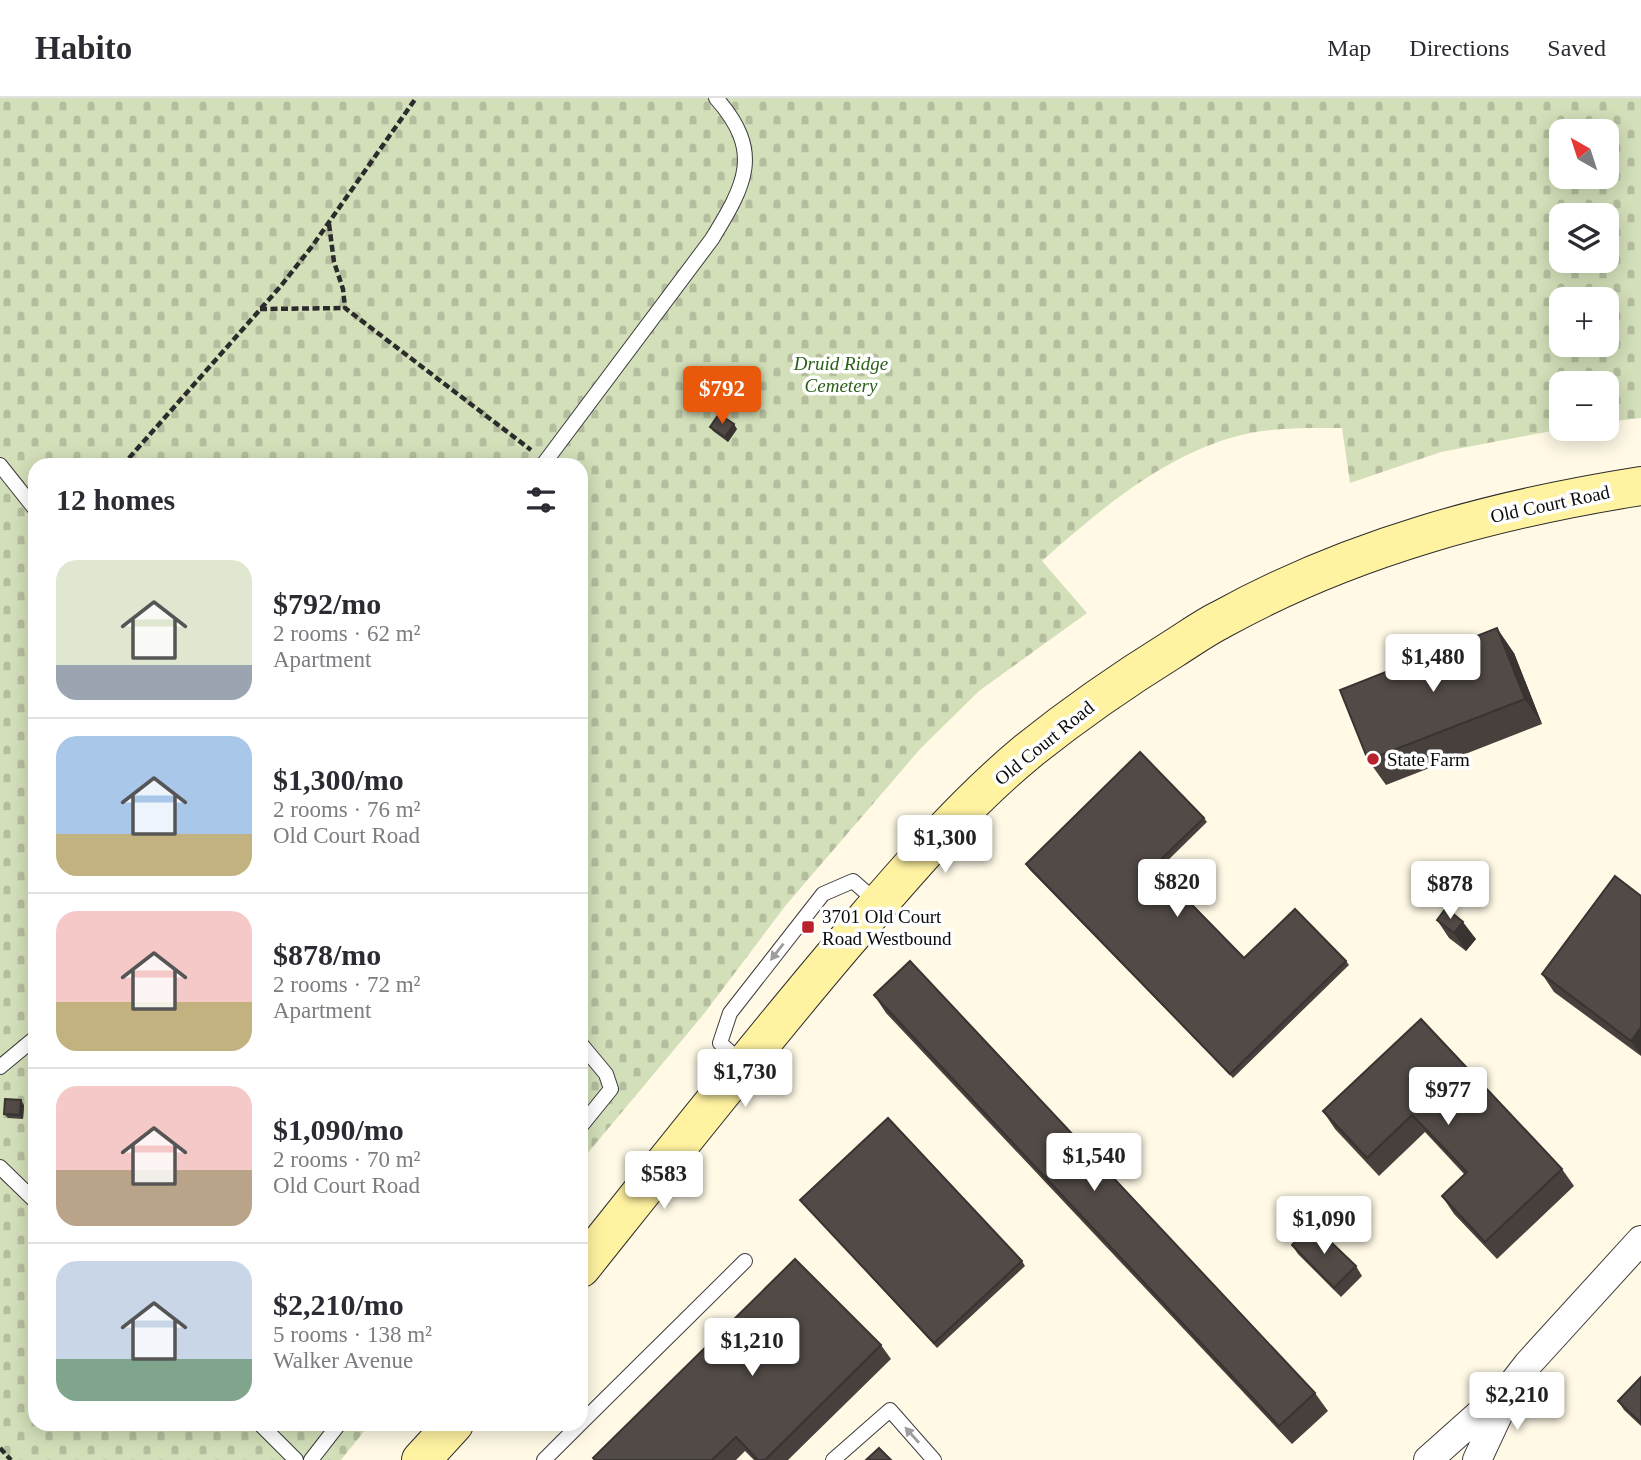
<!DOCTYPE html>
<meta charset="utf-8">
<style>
body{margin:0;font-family:"Times New Roman",serif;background:#f7f7f7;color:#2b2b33;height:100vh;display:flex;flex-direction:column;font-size:26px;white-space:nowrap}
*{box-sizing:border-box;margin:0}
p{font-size:23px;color:#7c7c81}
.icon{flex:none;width:38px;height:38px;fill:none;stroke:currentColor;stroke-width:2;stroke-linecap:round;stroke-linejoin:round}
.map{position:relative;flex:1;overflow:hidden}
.drawer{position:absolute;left:28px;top:360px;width:560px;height:973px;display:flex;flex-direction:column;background:#fff;border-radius:21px;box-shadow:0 4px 18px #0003}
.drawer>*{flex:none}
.needle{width:46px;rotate:321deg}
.buttons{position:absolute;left:1549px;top:21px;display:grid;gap:14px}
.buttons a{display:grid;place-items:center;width:70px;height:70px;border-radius:14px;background:#fff;box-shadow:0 4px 18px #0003;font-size:35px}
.price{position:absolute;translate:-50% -60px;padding:0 16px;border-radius:7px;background:#fff;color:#222;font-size:23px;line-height:46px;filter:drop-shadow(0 2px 4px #0008)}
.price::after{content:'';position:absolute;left:50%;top:42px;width:21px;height:16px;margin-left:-10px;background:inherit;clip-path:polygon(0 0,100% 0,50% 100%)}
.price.active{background:#ea580c;color:#fff}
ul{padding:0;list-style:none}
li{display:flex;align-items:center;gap:21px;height:175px;padding:0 28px}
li+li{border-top:2px solid #e1e1e2}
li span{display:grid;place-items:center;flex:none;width:196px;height:140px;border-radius:21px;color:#555}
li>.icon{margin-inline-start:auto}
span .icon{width:84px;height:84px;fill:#fffc;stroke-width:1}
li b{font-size:30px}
h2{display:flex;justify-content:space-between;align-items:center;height:84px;padding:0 28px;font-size:30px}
header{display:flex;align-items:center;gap:42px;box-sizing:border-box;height:98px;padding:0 35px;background:#fff;border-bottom:2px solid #e1e1e2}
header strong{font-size:33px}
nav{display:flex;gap:38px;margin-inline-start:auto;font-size:24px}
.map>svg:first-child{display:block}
.cemetery{fill:url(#cemetery-stones);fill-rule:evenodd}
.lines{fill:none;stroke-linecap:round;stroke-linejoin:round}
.service-casing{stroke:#3c3c3c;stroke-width:16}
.minor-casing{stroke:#3c3c3c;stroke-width:30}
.secondary-casing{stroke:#2b2b2b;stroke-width:40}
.path{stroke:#2b2b2b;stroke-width:4.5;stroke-dasharray:7 3.5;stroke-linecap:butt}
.service{stroke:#fff;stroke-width:14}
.minor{stroke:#fff;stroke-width:28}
.secondary{stroke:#fff2a1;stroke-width:38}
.wall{fill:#47403c}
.shaded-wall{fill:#393431}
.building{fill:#524a46;stroke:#393431;stroke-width:2}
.oneway{fill:#9d9d9d}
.poi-dot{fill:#b9212c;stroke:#fff;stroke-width:2.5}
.labels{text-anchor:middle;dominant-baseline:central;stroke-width:7;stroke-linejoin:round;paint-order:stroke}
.park-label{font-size:19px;font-style:italic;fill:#2b601b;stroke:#fff}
.street-label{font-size:19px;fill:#090909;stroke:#fff}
.poi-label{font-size:19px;fill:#090909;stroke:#fff;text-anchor:start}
</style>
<header>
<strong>Habito</strong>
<nav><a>Map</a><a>Directions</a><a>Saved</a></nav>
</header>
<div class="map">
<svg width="1641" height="1362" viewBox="0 0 1641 1362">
<defs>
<pattern id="cemetery-stones" width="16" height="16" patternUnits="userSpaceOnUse" patternTransform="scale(1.75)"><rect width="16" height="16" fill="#d3dfb9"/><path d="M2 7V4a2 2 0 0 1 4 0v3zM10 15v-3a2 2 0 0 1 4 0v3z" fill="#b4be9e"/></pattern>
</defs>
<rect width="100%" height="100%" fill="#fff9e6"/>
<path class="cemetery" d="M0 0H1641V320L1607 324 1606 285H1561L1562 331 1441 354 1350 385 1342 330C1305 330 1265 329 1230 340 1158 362 1097 414 1042 463L1087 515 979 593 921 650 786 807 703 917 581 1063V368H35V1326L369 1327 341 1362H0ZM1561 33H1606V79H1561ZM1561 117H1606V163H1561ZM1561 201H1606V247H1561Z"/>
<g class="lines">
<defs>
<path id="service" d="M0 367 35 411
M542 368 712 141C745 87 764 54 716 0
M581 946 606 976 611 991 581 1028
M743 966 720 945 730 915 823 796 853 783 878 805
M0 969 35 940
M0 1069 35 1103
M581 1325 745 1163
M260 1326 296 1362
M311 1362 339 1326
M544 1362 580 1326
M833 1362 890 1312 934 1362"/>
<path id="minor" d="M1428 1362 1511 1288 1528 1266 1641 1142
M1477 1362 1506 1300"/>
<path id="secondary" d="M581 1170C668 1061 754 952 844 846 902 779 959 710 1028 653 1074 616 1123 582 1173 551 1189 541 1204 530 1220 522 1350 450 1495 411 1641 388
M421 1362 454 1326"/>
</defs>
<use href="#service" class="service-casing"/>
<use href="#minor" class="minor-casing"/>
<use href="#secondary" class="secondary-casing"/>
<path class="path" d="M329 126 334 164 343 191 345 210 531 352
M260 211 345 210
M122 368 280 189 313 147 416 0
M0 1350 11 1362"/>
<use href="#service" class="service"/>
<use href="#minor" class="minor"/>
<use href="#secondary" class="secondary"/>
</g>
<path class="wall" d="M710 329 737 331 728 344 713 333Z
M1514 555 1542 626 1386 687 1368 662Z
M1204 720 1207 724 1158 772 1244 860 1346 863 1349 867 1233 980 1029 771 1026 766Z
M1641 798V958L1554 894 1542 876Z
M1437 822 1476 841 1466 853 1449 840Z
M874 897 1315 1295 1328 1313 1292 1346 886 915Z
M1421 921 1562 1071 1574 1088 1497 1161 1454 1116 1442 1098 1465 1077 1425 1034 1379 1078 1335 1031 1323 1013Z
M24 1007 23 1021 8 1020 4 1016Z
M800 1102 1022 1163 1025 1168 937 1250Z
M1292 1147 1356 1168 1362 1178 1341 1199 1298 1156Z
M881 1247 891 1261 788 1362H754L745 1353 736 1362H594Z
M1641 1279V1328L1624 1312 1618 1303Z"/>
<path class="shaded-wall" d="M734 326 737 331 728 344 725 339Z
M1497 530 1514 555 1542 626 1525 601Z
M1463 824 1476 841 1466 853 1454 835Z
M1641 929V957L1631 943Z
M21 1002 24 1007 23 1021 20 1017Z"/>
<path class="building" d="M719 316 734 326 725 339 710 329Z
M1497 530 1525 601 1368 662 1340 592Z
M1140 654 1204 720 1154 768 1244 860 1295 811 1346 863 1230 976 1026 766Z
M1615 778 1641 798V929L1631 943 1542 876Z
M1446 810 1463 824 1454 835 1437 822Z
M910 863 1315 1295 1279 1328 874 897Z
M1421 921 1562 1071 1485 1144 1442 1098 1467 1074 1412 1017 1367 1060 1323 1013Z
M5 1001 21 1002 20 1017 4 1016Z
M888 1020 1022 1163 934 1245 800 1102Z
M1312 1126 1356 1168 1334 1190 1292 1147Z
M795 1161 881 1247 765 1362H758L736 1339 712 1362H595L593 1360Z
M1641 1279V1325L1618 1303Z
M879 1350 891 1362H866Z"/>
<defs><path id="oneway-solid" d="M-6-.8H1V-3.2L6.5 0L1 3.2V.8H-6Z" transform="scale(1.75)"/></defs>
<g class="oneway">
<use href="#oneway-solid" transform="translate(777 854) rotate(128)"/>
<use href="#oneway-solid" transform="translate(912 1337) rotate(-132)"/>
</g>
<g class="poi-dot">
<circle cx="1373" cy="661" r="7"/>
<rect x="801" y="822" width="14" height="14" rx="3.5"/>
</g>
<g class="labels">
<g class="park-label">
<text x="841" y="265">Druid Ridge<tspan x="841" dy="22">Cemetery</tspan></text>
</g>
<g class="street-label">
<text transform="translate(1550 406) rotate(-12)">Old Court Road</text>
<text transform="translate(1044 645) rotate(-39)">Old Court Road</text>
</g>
<g class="poi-label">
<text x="1387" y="661">State Farm</text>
<text x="822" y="818">3701 Old Court<tspan x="822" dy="22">Road Westbound</tspan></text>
</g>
</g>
</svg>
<div class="buttons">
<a><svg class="needle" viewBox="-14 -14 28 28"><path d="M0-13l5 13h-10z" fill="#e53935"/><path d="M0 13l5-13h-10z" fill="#7c7c81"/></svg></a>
<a><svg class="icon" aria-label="layers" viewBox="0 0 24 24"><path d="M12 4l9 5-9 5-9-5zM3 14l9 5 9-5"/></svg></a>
<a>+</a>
<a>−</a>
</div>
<b class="price active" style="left:722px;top:328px">$792</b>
<b class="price" style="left:1433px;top:596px">$1,480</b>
<b class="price" style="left:945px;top:777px">$1,300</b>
<b class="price" style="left:1177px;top:821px">$820</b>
<b class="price" style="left:1450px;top:823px">$878</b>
<b class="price" style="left:745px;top:1011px">$1,730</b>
<b class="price" style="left:1448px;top:1029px">$977</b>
<b class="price" style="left:1094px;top:1095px">$1,540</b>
<b class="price" style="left:664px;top:1113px">$583</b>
<b class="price" style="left:1324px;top:1158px">$1,090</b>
<b class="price" style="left:752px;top:1280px">$1,210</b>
<b class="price" style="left:1517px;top:1334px">$2,210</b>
<section class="drawer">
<h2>12 homes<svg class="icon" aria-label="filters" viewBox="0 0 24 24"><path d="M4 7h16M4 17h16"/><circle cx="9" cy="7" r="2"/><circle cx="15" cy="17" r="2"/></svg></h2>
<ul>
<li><span style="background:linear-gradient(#dfe7d0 75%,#9aa5b1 0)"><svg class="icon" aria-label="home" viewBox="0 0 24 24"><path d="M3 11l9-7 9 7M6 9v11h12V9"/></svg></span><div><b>$792/mo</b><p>2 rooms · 62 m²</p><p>Apartment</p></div></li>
<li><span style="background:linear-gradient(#a9c7e8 70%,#c2b280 0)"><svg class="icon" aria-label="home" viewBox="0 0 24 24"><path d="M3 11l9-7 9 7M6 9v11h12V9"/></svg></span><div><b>$1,300/mo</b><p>2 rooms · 76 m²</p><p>Old Court Road</p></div></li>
<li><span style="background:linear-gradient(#f6c9c9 65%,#c2b280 0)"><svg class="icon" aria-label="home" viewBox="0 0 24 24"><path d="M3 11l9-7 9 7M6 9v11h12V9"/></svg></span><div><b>$878/mo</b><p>2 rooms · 72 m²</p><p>Apartment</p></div></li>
<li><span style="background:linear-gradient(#f6c9c9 60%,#b9a48a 0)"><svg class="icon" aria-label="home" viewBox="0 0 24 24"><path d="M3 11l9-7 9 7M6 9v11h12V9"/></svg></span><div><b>$1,090/mo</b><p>2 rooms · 70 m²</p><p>Old Court Road</p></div></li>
<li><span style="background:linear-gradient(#c9d6e8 70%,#7fa58c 0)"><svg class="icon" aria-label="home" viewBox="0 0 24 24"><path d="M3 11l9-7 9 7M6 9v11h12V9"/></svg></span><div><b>$2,210/mo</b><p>5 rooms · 138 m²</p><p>Walker Avenue</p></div></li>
</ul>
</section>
</div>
